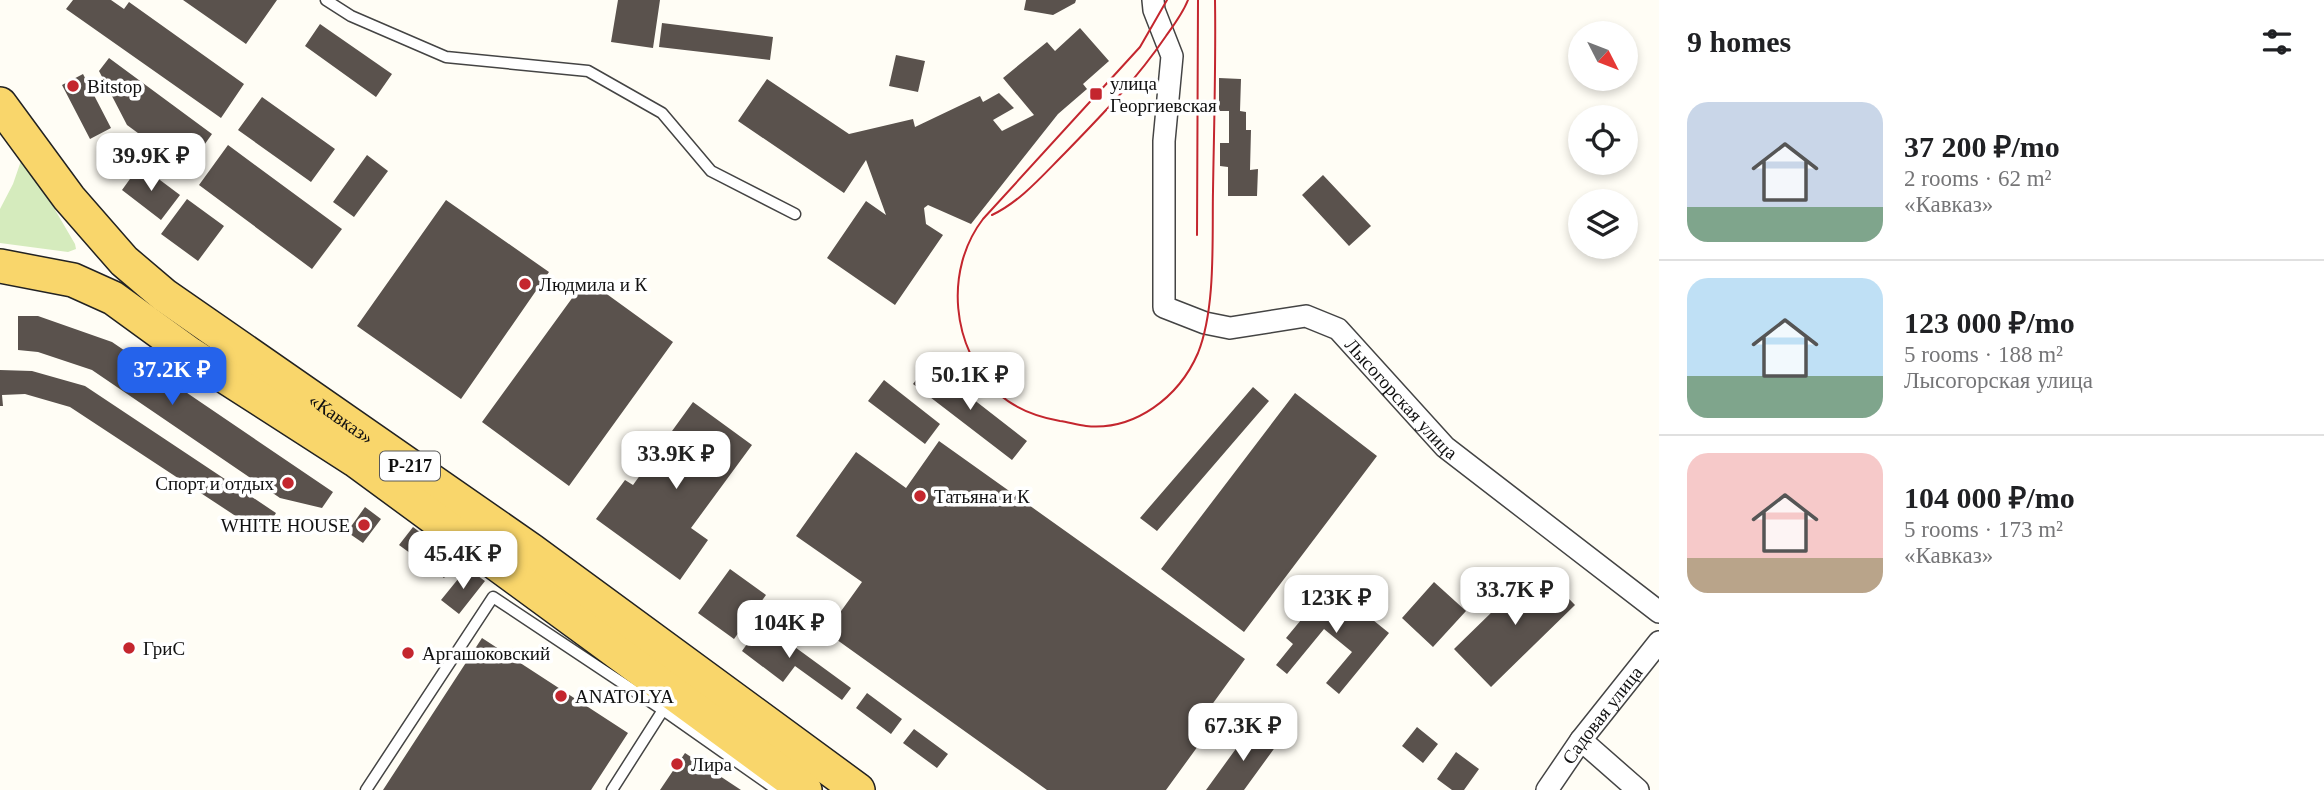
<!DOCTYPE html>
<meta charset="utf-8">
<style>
body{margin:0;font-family:"Times New Roman",serif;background:#f2f2f2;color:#202124;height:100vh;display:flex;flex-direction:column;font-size:26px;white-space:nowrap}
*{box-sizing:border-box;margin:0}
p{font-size:23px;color:#757577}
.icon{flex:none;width:38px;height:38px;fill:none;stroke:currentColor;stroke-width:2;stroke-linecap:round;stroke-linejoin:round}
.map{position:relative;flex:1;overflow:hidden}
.details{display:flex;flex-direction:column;background:#fff;width:665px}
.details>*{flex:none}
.needle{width:46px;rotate:132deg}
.fabs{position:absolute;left:1568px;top:21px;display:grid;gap:14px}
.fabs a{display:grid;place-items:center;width:70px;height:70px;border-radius:50%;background:#fff;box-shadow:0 4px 10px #0003;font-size:35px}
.price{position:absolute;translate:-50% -60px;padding:0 16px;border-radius:14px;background:#fff;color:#222;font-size:23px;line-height:46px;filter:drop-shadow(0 2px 4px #0008)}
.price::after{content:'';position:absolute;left:50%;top:42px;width:21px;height:16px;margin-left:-10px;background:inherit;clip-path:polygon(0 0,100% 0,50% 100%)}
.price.selected{background:#2563eb;color:#fff}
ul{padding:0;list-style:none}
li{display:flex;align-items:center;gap:21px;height:175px;padding:0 28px}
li+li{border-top:2px solid #e0e0e0}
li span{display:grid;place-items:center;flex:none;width:196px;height:140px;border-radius:21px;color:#555}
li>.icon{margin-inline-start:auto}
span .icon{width:84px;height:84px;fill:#fffc;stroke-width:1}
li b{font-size:30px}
h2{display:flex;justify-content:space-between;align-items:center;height:84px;padding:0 28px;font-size:30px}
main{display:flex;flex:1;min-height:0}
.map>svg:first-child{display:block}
.green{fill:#d5ebbd}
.building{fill:#5a524d}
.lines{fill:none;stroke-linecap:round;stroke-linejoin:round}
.service-casing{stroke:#444;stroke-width:13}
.minor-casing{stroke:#444;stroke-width:24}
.primary-casing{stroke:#222;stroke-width:36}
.service{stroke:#fff;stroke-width:10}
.minor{stroke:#fff;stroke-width:21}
.primary{stroke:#f9d66b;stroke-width:33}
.tram{stroke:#c4262e;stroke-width:2}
.poi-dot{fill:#c4262e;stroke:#fff;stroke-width:2.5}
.labels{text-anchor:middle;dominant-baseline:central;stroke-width:7;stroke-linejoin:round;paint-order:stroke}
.shield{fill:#fff;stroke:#585858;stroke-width:2}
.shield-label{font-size:18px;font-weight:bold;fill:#111}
.poi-label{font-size:19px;fill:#111;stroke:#fff;text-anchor:start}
.street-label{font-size:19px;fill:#111;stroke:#fff}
</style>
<main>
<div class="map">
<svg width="1659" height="790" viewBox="0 0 1659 790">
<rect width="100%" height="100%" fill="#fffdf5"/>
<path class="green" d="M22 158 37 179 75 244 76 249 68 252 0 243V209L13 184Z"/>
<path class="building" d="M73 0H111L124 9 129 2 244 84 221 118 66 9Z
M183 0H277L246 44Z
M618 0H660L653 48 611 42Z
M1026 0H1076L1075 3 1053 15 1024 10Z
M662 23 773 37 770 60 659 47Z
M320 24 392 74 376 97 305 46Z
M1080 28 1109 61 1083 84 1087 89 1058 114 971 224 928 205 924 208 926 224 943 235 895 305 827 258 866 201 886 215 866 160 844 193 738 121 767 79 849 134 913 119 915 127 980 96 983 102 999 93 1014 108 993 120 1002 131 1034 115 1003 78 1047 42 1055 51Z
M896 55 925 61 918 92 889 86Z
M109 58 212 134 187 169 127 125 99 71Z
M83 74 111 128 90 139 62 85Z
M1219 78 1241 79 1240 111 1246 112V130H1251L1250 170 1258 169 1257 196H1228V167L1220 166V143H1229V111H1219Z
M262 97 335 149 311 182 238 130Z
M228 145 342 229 312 269 199 185Z
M367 155 388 171 354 217 333 202Z
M140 165 180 195 161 220 122 190Z
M1323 175 1371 226 1349 246 1302 195Z
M187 199 224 226 198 261 161 234Z
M446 200 549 272 461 399 357 326Z
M586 279 673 342 569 486 482 422Z
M18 316H38L112 342 333 492 322 508 280 498 92 370 38 352 18 350Z
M928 364 1027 441 1012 460 913 384Z
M0 370 32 371 85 386 276 513 263 534 70 407 25 394 2 395 3 406H0Z
M884 380 940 424 925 444 868 401Z
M1253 387 1269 401 1157 531 1140 518Z
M1295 393 1377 456 1244 632 1161 569Z
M693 402 752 445 691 528 708 540 680 580 596 519 625 480 633 485Z
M939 441 1245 659 1211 706 1222 713 1166 790H1047L826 632 862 582 796 536 856 452 906 488Z
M365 507 381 519 363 543 347 532Z
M413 527 458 561 444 578 399 545Z
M1538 567 1575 605 1491 687 1454 649Z
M467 568 485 581 459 614 441 600Z
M730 569 766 595 734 639 698 613Z
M1434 582 1466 611 1433 647 1402 618Z
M1330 585 1389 633 1339 694 1326 683 1352 652 1324 629 1287 674 1276 665 1293 644 1286 638Z
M762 623 851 688 842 700 795 666 783 682 742 651Z
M482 638 628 733 591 790H383Z
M867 693 902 719 891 734 856 708Z
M1417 727 1438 744 1423 763 1402 746Z
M1251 728 1276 746 1244 790H1206Z
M914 729 948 754 937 768 903 743Z
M1456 752 1479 769 1464 790H1452L1437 779Z
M685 753 741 790H660Z"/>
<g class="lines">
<defs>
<path id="service" d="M326 0 351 16 446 57 588 71 662 113 711 171 795 214
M366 790 493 597 663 710 777 790
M612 790 663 710"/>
<g id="minor">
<path id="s1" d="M1153 0 1154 10 1172 56 1164 141V307L1205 323 1230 328 1306 316 1338 329 1445 447 1659 612"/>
<path d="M1581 740 1638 790"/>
<path id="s2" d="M1547 790 1581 740 1659 642"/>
</g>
<g id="primary">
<path id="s3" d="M0 104 69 198 124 261 164 295 531 550 858 790"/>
<path d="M0 266 73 280 113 298 190 354 355 460 805 790"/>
</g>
</defs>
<use href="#service" class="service-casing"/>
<use href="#minor" class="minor-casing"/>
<use href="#primary" class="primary-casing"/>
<use href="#service" class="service"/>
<use href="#minor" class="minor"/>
<use href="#primary" class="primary"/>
<path class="tram" d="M1167 0 1140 47 983 219C944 270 951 348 998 393 1014 408 1038 417 1060 421 1068 422 1077 425 1086 426 1135 431 1179 397 1198 353 1216 308 1212 239 1213 191 1214 127 1216 64 1215 0
M992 215C1021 201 1042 176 1065 153 1101 116 1137 79 1166 36 1174 25 1183 13 1188 0
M1197 235 1198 0"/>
</g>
<g class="poi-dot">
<circle cx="73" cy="86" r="7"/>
<rect x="1089" y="87" width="14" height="14" rx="3.5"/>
<circle cx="525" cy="284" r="7"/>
<circle cx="288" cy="483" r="7"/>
<circle cx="920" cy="496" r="7"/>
<circle cx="364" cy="525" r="7"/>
<circle cx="129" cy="648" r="7"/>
<circle cx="408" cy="653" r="7"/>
<circle cx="561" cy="696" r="7"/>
<circle cx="677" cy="764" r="7"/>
</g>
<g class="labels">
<rect class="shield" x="380" y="451.5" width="60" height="29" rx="5"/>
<g class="shield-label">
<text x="410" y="466">Р-217</text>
</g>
<g class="poi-label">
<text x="1110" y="83">улица<tspan x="1110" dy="22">Георгиевская</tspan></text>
<text x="87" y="86">Bitstop</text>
<text x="539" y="284">Людмила и К</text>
<text x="274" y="483" text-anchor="end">Спорт и отдых</text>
<text x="934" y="496">Татьяна и К</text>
<text x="350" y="525" text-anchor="end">WHITE HOUSE</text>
<text x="143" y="648">ГриС</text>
<text x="422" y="653">Аргашоковский</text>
<text x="575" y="696">ANATOLYA</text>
<text x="691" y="764">Лира</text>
</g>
<g class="street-label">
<text stroke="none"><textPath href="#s1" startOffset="586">Лысогорская улица</textPath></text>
<text stroke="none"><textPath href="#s3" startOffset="469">«Кавказ»</textPath></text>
<text stroke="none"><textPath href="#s2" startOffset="93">Садовая улица</textPath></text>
</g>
</g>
</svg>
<div class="fabs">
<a><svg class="needle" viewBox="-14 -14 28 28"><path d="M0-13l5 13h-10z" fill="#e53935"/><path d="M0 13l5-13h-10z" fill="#757577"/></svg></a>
<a><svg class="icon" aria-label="locate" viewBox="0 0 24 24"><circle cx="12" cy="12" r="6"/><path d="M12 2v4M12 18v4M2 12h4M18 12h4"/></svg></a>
<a><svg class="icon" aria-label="layers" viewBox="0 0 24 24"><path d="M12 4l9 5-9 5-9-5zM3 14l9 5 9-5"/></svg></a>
</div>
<b class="price" style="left:151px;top:193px">39.9K ₽</b>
<b class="price selected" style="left:172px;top:407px">37.2K ₽</b>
<b class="price" style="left:970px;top:412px">50.1K ₽</b>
<b class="price" style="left:676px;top:491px">33.9K ₽</b>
<b class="price" style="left:463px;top:591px">45.4K ₽</b>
<b class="price" style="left:1515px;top:627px">33.7K ₽</b>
<b class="price" style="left:1336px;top:635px">123K ₽</b>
<b class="price" style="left:789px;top:660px">104K ₽</b>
<b class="price" style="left:1243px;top:763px">67.3K ₽</b>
</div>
<section class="details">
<h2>9 homes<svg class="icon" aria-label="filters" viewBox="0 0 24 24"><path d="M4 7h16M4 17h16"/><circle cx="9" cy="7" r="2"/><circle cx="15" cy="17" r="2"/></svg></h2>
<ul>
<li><span style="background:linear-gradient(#c9d6e8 75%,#7fa58c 0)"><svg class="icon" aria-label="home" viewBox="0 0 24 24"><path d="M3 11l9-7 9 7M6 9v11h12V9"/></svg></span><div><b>37 200 ₽/mo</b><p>2 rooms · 62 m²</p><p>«Кавказ»</p></div></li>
<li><span style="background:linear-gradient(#bfe0f5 70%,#7fa58c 0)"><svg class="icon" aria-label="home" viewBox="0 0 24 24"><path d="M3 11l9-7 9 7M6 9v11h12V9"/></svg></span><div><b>123 000 ₽/mo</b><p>5 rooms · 188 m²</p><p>Лысогорская улица</p></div></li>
<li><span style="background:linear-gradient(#f6c9c9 75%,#b9a48a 0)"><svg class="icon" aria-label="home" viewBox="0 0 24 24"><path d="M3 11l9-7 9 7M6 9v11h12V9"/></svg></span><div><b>104 000 ₽/mo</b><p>5 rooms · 173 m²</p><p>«Кавказ»</p></div></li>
</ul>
</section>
</main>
